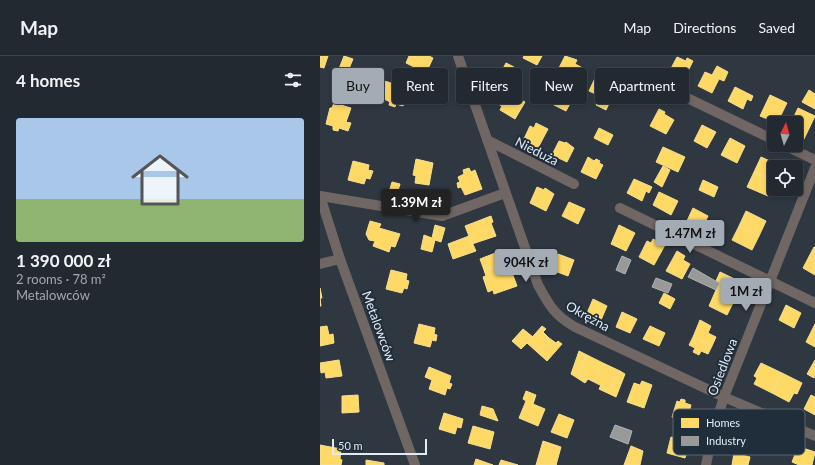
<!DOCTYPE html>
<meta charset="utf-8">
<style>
body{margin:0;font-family:Lato,sans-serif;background:#2f353c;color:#f1f3f6;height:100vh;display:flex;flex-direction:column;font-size:15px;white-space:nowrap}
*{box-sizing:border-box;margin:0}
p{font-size:13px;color:#a3a6ab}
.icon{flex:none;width:22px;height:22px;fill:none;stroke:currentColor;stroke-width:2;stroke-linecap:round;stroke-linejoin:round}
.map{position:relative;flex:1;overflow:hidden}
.details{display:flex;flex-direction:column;background:#232930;width:320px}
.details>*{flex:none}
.guide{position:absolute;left:12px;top:12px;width:380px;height:36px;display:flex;gap:8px}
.needle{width:26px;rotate:5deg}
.fabs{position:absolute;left:447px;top:60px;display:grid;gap:8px}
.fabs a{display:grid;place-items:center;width:36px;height:36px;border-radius:4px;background:#232930;box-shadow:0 2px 6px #0003,0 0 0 1px #40454c;font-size:20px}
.scale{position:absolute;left:12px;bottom:10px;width:95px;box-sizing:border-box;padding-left:4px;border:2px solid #e2ebf4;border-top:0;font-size:11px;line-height:14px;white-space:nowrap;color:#e2ebf4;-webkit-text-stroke:3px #202d3b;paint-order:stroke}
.price{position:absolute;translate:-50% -34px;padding:0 9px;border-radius:4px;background:#a3acb5;color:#111;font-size:13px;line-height:26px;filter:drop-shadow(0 1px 2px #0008)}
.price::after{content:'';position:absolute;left:50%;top:24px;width:12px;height:9px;margin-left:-6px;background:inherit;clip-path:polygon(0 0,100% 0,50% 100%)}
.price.active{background:#222;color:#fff}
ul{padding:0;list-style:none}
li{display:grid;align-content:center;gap:8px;height:212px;padding:0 16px}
li span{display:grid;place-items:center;height:124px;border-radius:4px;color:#555}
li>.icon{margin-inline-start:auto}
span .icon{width:72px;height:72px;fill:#fffc;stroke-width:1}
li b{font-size:17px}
h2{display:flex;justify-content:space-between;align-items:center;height:48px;padding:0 16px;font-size:17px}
.chip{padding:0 14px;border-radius:4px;background:#232930;box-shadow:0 2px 6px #0003,0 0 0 1px #40454c;font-size:14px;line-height:36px}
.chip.active{background:#a3acb5;color:#111}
header{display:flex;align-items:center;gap:24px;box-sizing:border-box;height:56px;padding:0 20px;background:#232930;border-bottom:1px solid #40454c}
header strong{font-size:19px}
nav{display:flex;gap:22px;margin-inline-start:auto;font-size:14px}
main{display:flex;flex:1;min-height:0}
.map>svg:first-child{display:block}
.homes{fill:#ffd966;stroke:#f6de91}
.industry{fill:#999;stroke:#afb2b4}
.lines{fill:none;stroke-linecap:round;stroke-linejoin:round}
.street{stroke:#706764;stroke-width:10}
.labels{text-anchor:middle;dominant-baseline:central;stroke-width:4;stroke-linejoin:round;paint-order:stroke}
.street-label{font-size:13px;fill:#e2ebf4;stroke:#202d3b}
.key{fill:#202d3b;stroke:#5a6672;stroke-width:1}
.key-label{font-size:11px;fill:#e2ebf4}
</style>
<header>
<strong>Map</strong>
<nav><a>Map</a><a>Directions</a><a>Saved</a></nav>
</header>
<main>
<section class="details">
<h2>4 homes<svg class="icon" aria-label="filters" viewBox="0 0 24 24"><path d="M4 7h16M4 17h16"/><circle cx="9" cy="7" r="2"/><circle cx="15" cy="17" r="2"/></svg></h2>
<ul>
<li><span style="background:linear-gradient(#a9c7e8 65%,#8fb573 0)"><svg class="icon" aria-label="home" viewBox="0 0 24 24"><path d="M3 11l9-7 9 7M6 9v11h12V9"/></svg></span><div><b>1 390 000 zł</b><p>2 rooms · 78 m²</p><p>Metalowców</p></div></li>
</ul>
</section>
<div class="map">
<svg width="495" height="409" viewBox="0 0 495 409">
<rect width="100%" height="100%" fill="#2f3740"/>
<path class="homes" d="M0 0H8L4 12 0 11Z
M24 0 33 3 23 27 15 23Z
M89 0H109L113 2 106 17 86 7Z
M204 0H222L217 9 203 2Z
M245 0 257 4 255 8 261 11 252 29 235 20Z
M357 1 366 5 367 2 373 5 364 23 358 20 355 27 346 22Z
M186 7 194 11 187 26 178 22Z
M397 10 408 16 404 25 399 23 392 37 378 30 385 16 392 19Z
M276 20 289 27 286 33 294 37 286 54 276 49 280 40 269 35Z
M59 24 68 26 64 43 53 40Z
M68 26 89 34 83 50 76 48 75 51 69 49 70 46 64 43Z
M415 31 433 40 431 45 427 43 423 53 408 45Z
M489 34 495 38V53L482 46Z
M237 37 252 44 246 55 232 48Z
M189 38 205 46 195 63 180 54 182 50 178 48 180 44 184 46Z
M450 39 467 47 457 67 440 60Z
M14 47 31 52 26 66 31 67 28 75 19 72 18 75 13 74V70L6 68 10 52H12Z
M478 52 495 60 484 83 476 79V67H471Z
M339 53 345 56 344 58 354 64 346 78 330 70Z
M216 67 228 73 218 92 203 85 210 70 214 72Z
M382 69 396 76 387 92 374 85Z
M279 72 293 79 288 89 274 82Z
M410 82 425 90 417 107 401 99Z
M239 85 245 87 246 86 254 92 247 106 232 99Z
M343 91 365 101 358 116 336 106Z
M268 101 274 105 276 103 280 105 279 107 283 109 276 123 261 116Z
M441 101 461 110 454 111V125L434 116Z
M96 103 113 107 109 129 95 127 96 120 93 119Z
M33 105 49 109 48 114 53 115 50 123 46 122 44 128 28 124Z
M343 110 350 114 342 131 334 126Z
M149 112 151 116 155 114 162 133 145 139 141 131 138 132 137 127 140 126 138 121 144 118 143 114Z
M434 116 454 125 448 140 427 131Z
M314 123 332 131 329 137 326 135 322 145 307 137Z
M383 124 398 131 394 141 379 134Z
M72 126 80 128 75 145 67 143Z
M217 131 224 134 225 132 234 138 226 155 210 147Z
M339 136 358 145 351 159 333 149Z
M249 146 265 153 258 168 242 160Z
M373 152 388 160 381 174 366 167Z
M426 155 446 165 439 180 419 170Z
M171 160 173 166 171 167 176 180 152 188 145 170Z
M50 165 61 168 59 172 80 178 75 191 71 190 69 196 53 190 55 185 49 184 46 178Z
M115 169 125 172 121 186 115 184 112 196 101 193 104 179 112 182Z
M299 169 315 177 306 195 291 188Z
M419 170 439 180 432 194 412 184Z
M149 180 156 195 133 203 128 188Z
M333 183 345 189 334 209 319 201 327 185 331 187Z
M494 191H495V219L483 212Z
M183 194 188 206 164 214 160 203Z
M357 195 365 200 363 204 370 208 362 223 346 215Z
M238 198 254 204 248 220 232 214Z
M188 206 197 230 174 238 173 234 168 236 163 221 166 220 164 214Z
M71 214 87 218 86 224 89 225 87 233 84 232 82 237 66 233Z
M400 216 419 225 414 234 418 236 415 243 396 234 399 227 396 225Z
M0 232 2 242H0L1 250H0Z
M396 234 415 243 407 259 389 250Z
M344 237 355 243 350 253 339 247Z
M273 243 287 250 281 264 267 257Z
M466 249 481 257 474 272 459 264Z
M302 256 317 263 310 277 296 271Z
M380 264 391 270 388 277 396 281 392 290 373 281Z
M99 268 115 272 114 278 117 279 116 285 112 284 110 291 94 287Z
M495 268V291L486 286Z
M7 270 9 279 13 278 14 287 0 290V271Z
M222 270 226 273 223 276 229 282 217 296 207 287Z
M330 270 345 277 339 290 323 283Z
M203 273 213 281 201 293 192 285Z
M373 281 392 290 388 298 381 295 379 299 373 296 375 292 369 289Z
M229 282 236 287 238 285 242 288 227 305 217 296Z
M259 295 267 299 258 318 268 323 265 327 251 318Z
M267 299 283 307 274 326 258 318Z
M19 304 22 320 6 322 5 316 1 317 0 307Z
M495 304V319L494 322 487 318Z
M283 307 300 315 290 334 274 326Z
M441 307 462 317 452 337 434 328 437 322 434 320Z
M109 311 131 320 129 327 132 328 130 333 127 332 125 339 109 333 112 324 105 321Z
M300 315 305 318 296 341 279 333 281 329 290 334Z
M462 317 482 327 477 338 474 337 469 346 452 337Z
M322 325 332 329 324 352 307 346 314 327 320 329Z
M206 335 216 339 213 348 225 353 218 370 199 362 206 345 203 343Z
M38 339 39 356 22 357V340Z
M491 339 495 341V359L484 353Z
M361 343 365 344V347L371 349 369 356 372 357 369 366 352 361 357 345 360 346Z
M162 350 173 353 178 365 160 359Z
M124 357 143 363 141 372 137 371 135 378 119 373Z
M239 358 254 364 247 382 231 376Z
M153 370 174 376 170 393 148 387Z
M351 381 367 385 364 395H367L365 402 347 397Z
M223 385 241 391 236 409H237H216Z
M480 386 485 388 483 392 495 396 492 409H479L472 406Z
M0 389 21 393 20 403 22 404 21 409H0Z
M311 390 323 395 320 409H304Z
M414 397 430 401 428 409H412Z
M156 403 173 409H154Z
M46 404 64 407V409H46Z
M181 404 198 409H179Z"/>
<path class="industry" d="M302 200 311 204 305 218 296 214Z
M373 212 399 227 396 234 368 221Z
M336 222 352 228 348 237 332 231Z
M295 369 312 375 308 388 290 381Z"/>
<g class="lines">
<path class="street" d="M138 0 218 229C229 249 234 259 255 271L404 341 495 380
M359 38 454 84
M167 84 254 128
M464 89 495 104
M0 140 20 203 95 409
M0 140 122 160 185 137
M300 152 495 247
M0 208 20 203
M386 409 392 379 404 341 495 112"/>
</g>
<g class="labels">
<g class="street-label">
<text transform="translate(217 95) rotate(27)">Nieduża</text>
<text transform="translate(268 260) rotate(29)">Okrężna</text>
<text transform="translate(59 270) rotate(70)">Metalowców</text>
<text transform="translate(402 311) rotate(-69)">Osiedlowa</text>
</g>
</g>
<rect x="353" y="353" width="132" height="46" rx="6" class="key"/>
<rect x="361" y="362" width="18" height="10" fill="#ffd966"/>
<rect x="361" y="380" width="18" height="10" fill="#999"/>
<g class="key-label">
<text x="386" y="371">Homes</text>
<text x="386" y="389">Industry</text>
</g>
</svg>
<div class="fabs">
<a><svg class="needle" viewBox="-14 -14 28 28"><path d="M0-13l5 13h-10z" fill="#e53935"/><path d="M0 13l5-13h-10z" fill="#a3a6ab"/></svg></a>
<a><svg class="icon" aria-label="locate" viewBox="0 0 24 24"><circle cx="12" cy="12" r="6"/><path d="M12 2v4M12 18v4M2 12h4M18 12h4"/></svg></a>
</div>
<div class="scale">50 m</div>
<b class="price active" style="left:96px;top:167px">1.39M zł</b>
<b class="price" style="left:370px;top:198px">1.47M zł</b>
<b class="price" style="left:206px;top:227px">904K zł</b>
<b class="price" style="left:426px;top:256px">1M zł</b>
<div class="guide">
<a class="chip active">Buy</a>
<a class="chip">Rent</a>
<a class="chip">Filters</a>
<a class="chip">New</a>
<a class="chip">Apartment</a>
</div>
</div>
</main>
